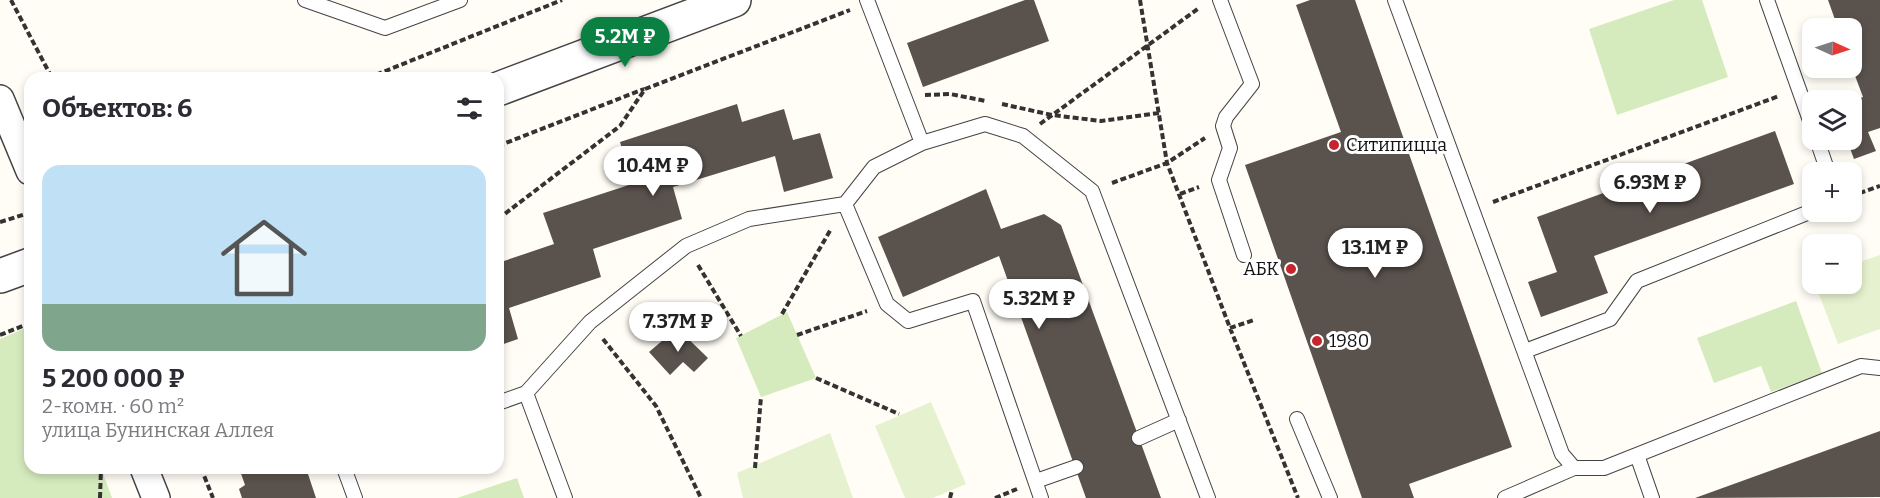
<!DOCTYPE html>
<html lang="ru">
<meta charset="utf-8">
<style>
body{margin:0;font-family:Bitter,serif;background:#f2f2f3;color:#2b2b33;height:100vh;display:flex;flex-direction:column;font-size:22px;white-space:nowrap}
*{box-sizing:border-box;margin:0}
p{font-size:20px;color:#7c7c81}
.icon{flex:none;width:33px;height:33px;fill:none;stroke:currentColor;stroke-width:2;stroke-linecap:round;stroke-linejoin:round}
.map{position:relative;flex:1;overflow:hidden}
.side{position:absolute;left:24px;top:72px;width:480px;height:402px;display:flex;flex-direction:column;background:#fff;border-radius:18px;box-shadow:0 3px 9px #0003}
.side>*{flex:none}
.needle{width:39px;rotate:93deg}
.tools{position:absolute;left:1802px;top:18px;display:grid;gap:12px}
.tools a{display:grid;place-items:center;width:60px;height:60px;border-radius:12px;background:#fff;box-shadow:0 3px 9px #0003;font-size:30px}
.price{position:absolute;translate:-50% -51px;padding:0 14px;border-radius:21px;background:#fff;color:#222;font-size:20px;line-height:39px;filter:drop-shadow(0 2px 3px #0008)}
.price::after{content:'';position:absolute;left:50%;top:36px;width:18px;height:14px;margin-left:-9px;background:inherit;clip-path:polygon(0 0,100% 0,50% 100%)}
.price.on{background:#0b8043;color:#fff}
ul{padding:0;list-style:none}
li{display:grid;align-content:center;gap:12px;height:318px;padding:0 18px}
li span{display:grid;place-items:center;height:186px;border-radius:18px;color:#555}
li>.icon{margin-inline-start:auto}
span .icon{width:108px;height:108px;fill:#fffc;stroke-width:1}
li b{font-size:26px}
h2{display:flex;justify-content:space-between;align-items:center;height:72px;padding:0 18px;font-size:26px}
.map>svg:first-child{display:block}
.green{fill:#d5ebbd}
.pitch{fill:#e6f2cf}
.building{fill:#5a524d}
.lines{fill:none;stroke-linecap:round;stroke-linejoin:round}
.service-casing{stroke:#444;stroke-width:16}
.minor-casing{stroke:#444;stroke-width:30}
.tertiary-casing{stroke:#444;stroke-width:36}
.path{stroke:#333;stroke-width:4;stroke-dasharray:6 3;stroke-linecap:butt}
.service{stroke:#fff;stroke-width:14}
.minor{stroke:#fff;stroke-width:27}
.tertiary{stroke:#fff;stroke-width:33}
.poi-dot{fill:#c4262e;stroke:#fff;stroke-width:2}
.labels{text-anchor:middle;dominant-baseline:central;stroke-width:6;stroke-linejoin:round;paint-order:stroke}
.poi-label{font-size:18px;fill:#111;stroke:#fff;text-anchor:start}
</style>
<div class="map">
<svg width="1880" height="498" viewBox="0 0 1880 498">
<rect width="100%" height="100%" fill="#fffdf5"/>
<path class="green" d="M1674 0H1702L1728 77 1617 115 1589 29Z
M1796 301 1822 373 1771 392 1761 366 1714 383 1697 338Z
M787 312 816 378 761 397 736 338Z
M30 326V468H101L112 498H0V339Z
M517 478 524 498H457Z"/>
<path class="pitch" d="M1880 255V329L1838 344 1815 284H1851V265Z
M931 402 966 484 933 498H905L875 426Z
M830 433 853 498H743L737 473Z"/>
<path class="building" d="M1025 0H1034L1049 41 923 87 907 43Z
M1310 0H1355L1512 447 1409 484 1414 498H1362L1245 165 1341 132 1296 5Z
M1828 0H1880V128L1868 132 1876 151 1854 159 1847 140H1851V102L1863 97 1851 65V28H1838Z
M737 104 742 122 784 109 793 140 820 133 833 178 784 192 775 156 673 187 682 219 593 249 601 277 509 308 518 339 498 346V263L554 244 543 213 632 184 620 142Z
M1775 131 1794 184 1594 256 1608 293 1541 317 1528 282 1557 272 1537 217Z
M986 189 1001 229 1044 214 1061 225 1161 498H1086L999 256 903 297 878 237Z
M677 328 708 358 694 372 683 362 670 375 649 352Z
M1880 431V497L1695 498Z
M239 468H306L316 498H242L239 489 245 485Z"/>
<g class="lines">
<defs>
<path id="service" d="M305 0 385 28 460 0
M867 0 922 143 874 167 845 204 887 304 908 321 973 301 1041 498
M1220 0 1252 84 1226 117 1223 126 1230 148 1219 180 1244 255
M1395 0 1562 454 1574 468
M1767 0 1812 126
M1817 140 1828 172
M922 143 985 124 1023 136 1092 191 1208 498
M1525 351 1610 319 1637 281 1812 211
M526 393 565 498
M498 403 526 393 590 322 686 246 749 219 845 204
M1297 419 1330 498
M1139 438 1179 420
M1637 455 1652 498
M344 468 355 498
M1036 481 1076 467
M1505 498 1574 468H1604L1861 366 1880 368"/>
<path id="minor" d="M0 99 30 171
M144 468 156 498"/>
<path id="tertiary" d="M498 89 734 0
M0 276 30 265"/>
</defs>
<use href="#service" class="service-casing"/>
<use href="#minor" class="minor-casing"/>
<use href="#tertiary" class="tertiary-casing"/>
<path class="path" d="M11 0 52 78
M1140 0 1167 163 1230 328 1298 498
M368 78 562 0
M925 95 950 94 986 101
M1002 104 1052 115 1101 121 1159 113V115
M1040 124 1199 8
M498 146 644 89
M1112 183 1167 163 1205 138
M1180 194 1199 187
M1851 196 1880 186
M1493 202 1779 96
M498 219 620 126 645 89 850 10
M0 222 26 214
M698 265 741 336
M782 314 831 229
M1230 328 1254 320
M0 335 30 323
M797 335 867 311
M603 339 656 406 701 498
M816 378 899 414
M201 468 213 498
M755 468 761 397
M100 498 101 468
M950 498 952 490
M995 498 1017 489"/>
<use href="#service" class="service"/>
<use href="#minor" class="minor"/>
<use href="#tertiary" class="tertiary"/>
</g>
<g class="poi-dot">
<circle cx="1334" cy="145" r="6"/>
<circle cx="1291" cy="269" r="6"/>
<circle cx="1317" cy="341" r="6"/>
</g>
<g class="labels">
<g class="poi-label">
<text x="1346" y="145">Ситипицца</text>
<text x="1279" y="269" text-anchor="end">АБК</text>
<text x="1329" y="341">1980</text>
</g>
</g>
</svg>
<div class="tools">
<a><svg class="needle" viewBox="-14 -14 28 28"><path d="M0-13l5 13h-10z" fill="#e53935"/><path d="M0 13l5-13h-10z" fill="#7c7c81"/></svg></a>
<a><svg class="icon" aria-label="layers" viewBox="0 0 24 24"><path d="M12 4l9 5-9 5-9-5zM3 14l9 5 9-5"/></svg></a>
<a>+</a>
<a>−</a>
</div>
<b class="price on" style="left:625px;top:68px">5.2M ₽</b>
<b class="price" style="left:653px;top:197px">10.4M ₽</b>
<b class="price" style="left:1650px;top:214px">6.93M ₽</b>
<b class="price" style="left:1375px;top:279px">13.1M ₽</b>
<b class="price" style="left:1039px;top:330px">5.32M ₽</b>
<b class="price" style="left:678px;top:353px">7.37M ₽</b>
<section class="side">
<h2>Объектов: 6<svg class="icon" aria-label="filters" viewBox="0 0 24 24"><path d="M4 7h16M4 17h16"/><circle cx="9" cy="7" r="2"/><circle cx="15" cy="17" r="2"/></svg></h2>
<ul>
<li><span style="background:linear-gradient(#bfe0f5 75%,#7fa58c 0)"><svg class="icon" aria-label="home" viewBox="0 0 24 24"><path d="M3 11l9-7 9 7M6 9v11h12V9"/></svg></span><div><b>5 200 000 ₽</b><p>2-комн. · 60 m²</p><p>улица Бунинская Аллея</p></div></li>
</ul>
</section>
</div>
